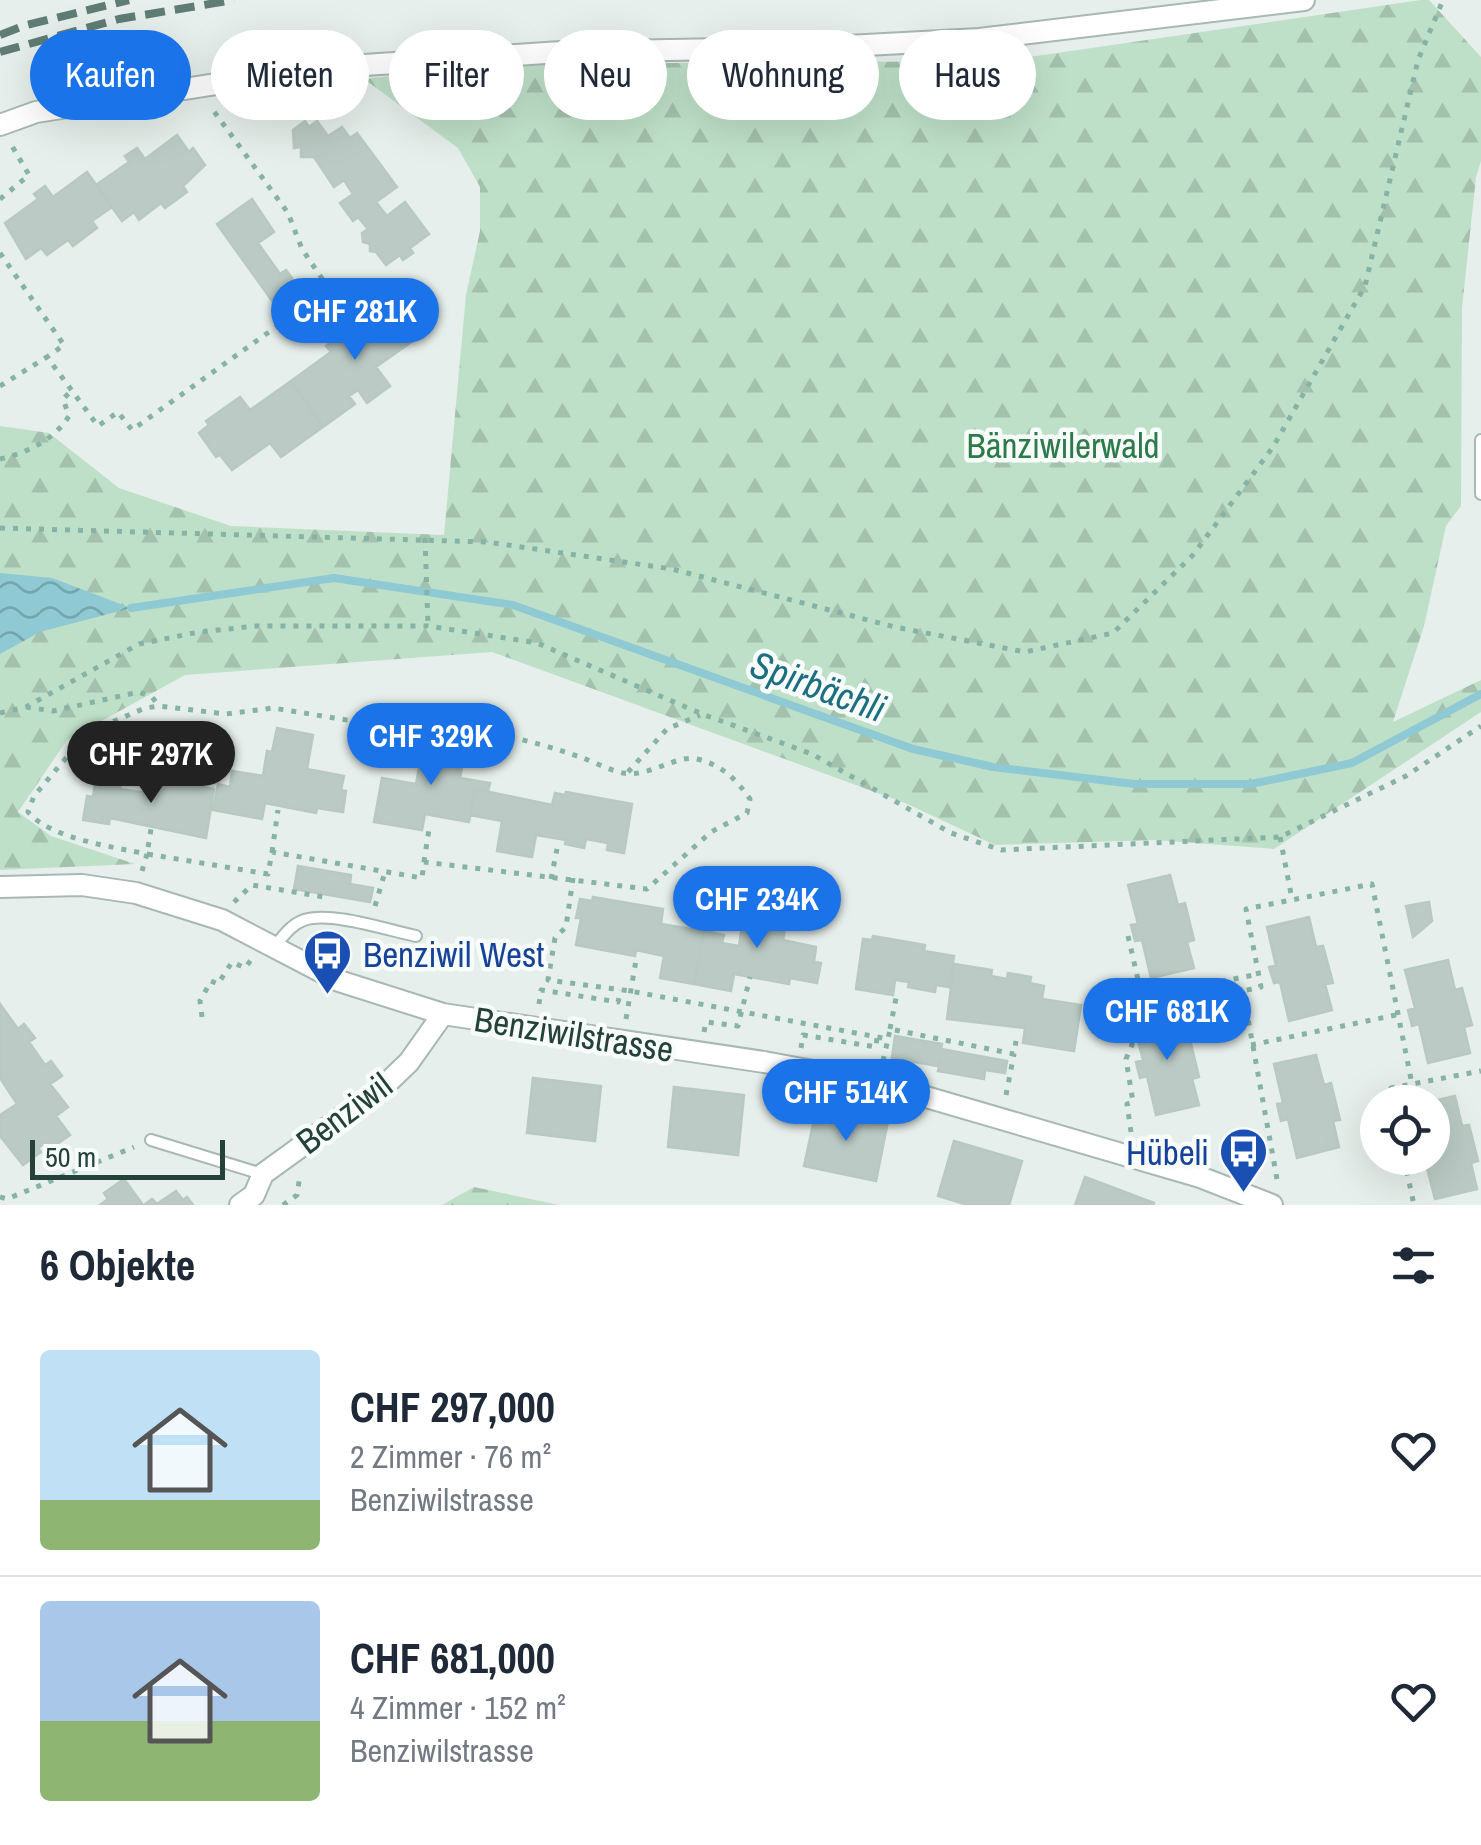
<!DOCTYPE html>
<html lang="de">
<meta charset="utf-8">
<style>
body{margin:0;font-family:"Archivo Narrow",sans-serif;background:#f2f2f3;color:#1f2937;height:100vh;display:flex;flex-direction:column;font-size:38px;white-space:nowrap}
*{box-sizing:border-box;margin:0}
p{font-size:32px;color:#747a83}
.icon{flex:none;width:55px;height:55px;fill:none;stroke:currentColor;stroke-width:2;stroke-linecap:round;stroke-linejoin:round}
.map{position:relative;height:1205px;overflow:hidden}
.drawer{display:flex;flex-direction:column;background:#fff;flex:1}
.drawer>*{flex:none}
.guide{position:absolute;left:30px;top:30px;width:1422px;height:90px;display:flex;gap:20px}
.fabs{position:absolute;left:1360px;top:1085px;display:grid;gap:20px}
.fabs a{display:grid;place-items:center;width:90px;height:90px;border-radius:50%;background:#fff;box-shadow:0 10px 40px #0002;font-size:50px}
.scale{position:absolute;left:30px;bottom:25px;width:195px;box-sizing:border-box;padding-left:10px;border:5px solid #24423a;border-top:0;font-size:28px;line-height:35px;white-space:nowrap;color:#24423a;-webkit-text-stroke:8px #f7fbf9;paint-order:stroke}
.price{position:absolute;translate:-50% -85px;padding:0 22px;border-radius:35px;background:#1a73e8;color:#fff;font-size:32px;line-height:65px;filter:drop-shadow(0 2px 5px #0008)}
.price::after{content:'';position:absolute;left:50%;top:60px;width:30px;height:22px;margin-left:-15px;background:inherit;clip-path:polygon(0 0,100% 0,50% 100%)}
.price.current{background:#222;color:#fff}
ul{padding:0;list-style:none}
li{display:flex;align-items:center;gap:30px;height:250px;padding:0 40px}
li+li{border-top:2px solid #e0e1e3}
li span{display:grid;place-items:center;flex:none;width:280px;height:200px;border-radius:10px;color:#555}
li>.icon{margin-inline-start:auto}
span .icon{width:120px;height:120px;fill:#fffc;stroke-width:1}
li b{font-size:42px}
h2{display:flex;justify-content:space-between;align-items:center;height:120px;padding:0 40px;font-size:42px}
.pill{padding:0 35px;border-radius:45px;background:#fff;box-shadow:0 10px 40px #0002;font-size:35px;line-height:90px}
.pill.current{background:#1a73e8;color:#fff}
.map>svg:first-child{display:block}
.forest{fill:url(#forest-firs)}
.water{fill:url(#water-waves)}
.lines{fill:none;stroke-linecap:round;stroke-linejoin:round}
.stream{stroke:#8ec9d4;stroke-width:8}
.building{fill:#bbcac4;stroke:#b8c9c2;stroke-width:2.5}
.lane-casing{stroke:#a8b8b2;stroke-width:14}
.street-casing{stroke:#a8b8b2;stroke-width:24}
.path{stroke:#86b3a5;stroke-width:5;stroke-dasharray:5 8;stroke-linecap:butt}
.lane{stroke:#fff;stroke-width:10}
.street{stroke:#fff;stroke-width:20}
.rail{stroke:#5f7d75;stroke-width:8;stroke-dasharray:20 10;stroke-linecap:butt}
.labels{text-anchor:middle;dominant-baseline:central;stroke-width:9;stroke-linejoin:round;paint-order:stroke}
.park-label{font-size:35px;fill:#2d7a4b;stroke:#f7fbf9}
.transit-label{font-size:35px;fill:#164399;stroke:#f7fbf9;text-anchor:start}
.street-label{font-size:35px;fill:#24423a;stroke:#f7fbf9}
.water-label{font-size:38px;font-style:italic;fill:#1c6f80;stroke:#f7fbf9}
</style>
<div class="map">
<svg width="1481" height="1205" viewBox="0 0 1481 1205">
<defs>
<pattern id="forest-firs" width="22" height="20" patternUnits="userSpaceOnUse" patternTransform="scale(2.5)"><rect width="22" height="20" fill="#bfe0c8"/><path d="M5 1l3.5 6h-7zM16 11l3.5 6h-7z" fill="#a4c1ad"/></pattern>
<pattern id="water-waves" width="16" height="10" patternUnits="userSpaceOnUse" patternTransform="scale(2.5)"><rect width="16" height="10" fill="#8ec9d4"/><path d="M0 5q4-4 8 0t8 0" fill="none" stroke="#74a5ad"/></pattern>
</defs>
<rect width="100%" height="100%" fill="#e6efeb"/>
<path class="forest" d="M1421 0H1429L1481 57V161L1476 177 1462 308 1461 506 1446 526 1424 626 1393 722 1481 680V712L1274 849 1155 840 995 845 905 803 492 652 185 675 67 740 18 812 51 836 135 864 0 870V426L49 433 119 488 231 526 444 535 466 295 480 231V187L458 148 364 79 495 64 1003 61Z
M474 1187 559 1205H442Z"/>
<path class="water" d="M0 573 52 578 131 608 40 632 0 654Z"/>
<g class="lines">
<path class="stream" d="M131 608 334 578 513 605 913 749 993 767 1134 784H1251L1352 763 1481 694"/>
</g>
<path class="building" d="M305 121 309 127 317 121 328 136 342 127 350 138 357 133 397 187 376 202 387 216 405 202 429 234 410 248 413 253 403 260 400 255 386 265 376 252 370 251V244L363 242 362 233 368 229 358 217 353 221 340 203 353 194 344 180 334 187 314 157H301V147L294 148 293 130Z
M177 135 189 152 193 148 205 165 183 186 187 192 165 208 161 203 139 220 134 212 122 221 96 185 129 162 125 156 137 148 145 159Z
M87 172 112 207 92 221 97 228 73 246 68 240 47 255 41 248 26 259 5 223 38 199 34 194 45 186 53 197Z
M252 199 274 232 258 243 280 274 286 270 299 288 275 305 217 224Z
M389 304 397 316 404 311 421 335 376 367 390 386 367 403 358 390 349 396 355 404 323 427 291 381 331 352 326 346 339 336 337 333 370 309 374 315Z
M291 381 323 427 281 457 270 443 232 470 220 455 216 457 199 433 209 425 206 421 240 397 250 410Z
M277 728 313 735 307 769 344 776 341 790 346 791 343 812 317 808 316 813 265 803 262 819 213 810 218 784 230 787 232 771 263 776 267 751 272 752Z
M431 733 467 739 460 778 490 783 488 791 475 789 469 822 425 814 422 830 374 822 382 778 416 784 421 758 427 759Z
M97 771 122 775 120 789 148 793V789L161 791 163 780 214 789 206 838 110 818 109 824 83 820 87 796 93 797Z
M475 789 552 805 555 793 565 795 566 792 632 804 624 853 607 850 608 843 586 839 584 848 565 844 566 840 536 835 532 857 497 851 502 821 470 815Z
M298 866 351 875 350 884 373 888 370 902 294 889Z
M1170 875 1178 905 1185 903 1194 940 1187 942 1194 968 1151 978 1142 940 1135 941 1131 925 1138 924 1128 885Z
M755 894 790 901 783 940 816 947 814 962 821 963 817 983 790 978 789 984 734 974 731 991 694 984 704 931 724 935 722 943 739 946 743 920 750 921Z
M593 897 663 909 661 924 704 931 694 984 660 978 664 956 636 950 635 956 576 945 581 918H576L580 899 592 901Z
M1429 902 1432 921 1413 937 1406 906Z
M1309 917 1316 947 1323 946 1333 983 1325 984 1332 1010 1289 1021 1280 982 1274 983 1269 967 1276 966 1267 927Z
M873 936 925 945 924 951 954 956 949 987 936 985 935 992 908 987 909 982 895 980 893 995 856 989 863 939 872 940Z
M1448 960 1455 990 1462 988 1472 1025 1464 1027 1470 1053 1428 1063 1419 1024 1412 1026 1408 1010 1415 1008 1405 970Z
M954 964 992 970 991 976 1007 979 1008 973 1031 977 1030 983 1044 986 1042 999 1081 1005 1074 1051 1023 1043 1025 1028 947 1019Z
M0 1004 18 1029 24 1024 35 1038 29 1042 45 1065 51 1061 62 1076 50 1084 68 1107 56 1116 70 1135 50 1149 45 1143 38 1148 41 1152 23 1165 0 1136V1115L17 1104 0 1078Z
M1176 1012 1183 1042 1190 1040 1199 1077 1192 1079 1199 1105 1156 1115 1147 1076 1140 1078 1136 1062 1143 1060 1133 1022Z
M895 1036 942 1044 941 1049 1007 1061 1005 1073 985 1070 984 1079 938 1071 940 1061 938 1066 892 1058Z
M1316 1055 1324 1085 1331 1083 1340 1120 1333 1121 1339 1147 1297 1158 1288 1119 1281 1121 1277 1104 1283 1103 1274 1064Z
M533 1078 601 1086 595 1141 527 1133Z
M674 1087 744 1095 738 1155 668 1147Z
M1455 1096 1462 1126 1469 1125 1478 1161 1471 1163 1477 1189 1435 1199 1425 1161 1419 1162 1418 1158H1432V1102H1429Z
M817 1106 888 1121 876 1181 804 1166Z
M954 1141 1022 1161 1009 1205H968L938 1196Z
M1085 1177 1154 1203 1153 1205H1075Z
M124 1179 143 1205H100L108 1199 104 1193Z
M176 1191 183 1200 187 1197 193 1205H144L152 1199 157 1204Z"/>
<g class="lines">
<defs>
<path id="lane" d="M1481 440V494
M274 947C283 937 290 925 304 920 331 911 387 930 416 936
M151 1140 262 1174"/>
<path id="street" d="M0 125 36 112 319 68 561 52 828 47 979 39 1304 0
M0 887 82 885 136 893 222 920 339 981 443 1014 764 1062 878 1083 1200 1177 1272 1205
M240 1205 254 1195 263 1174 382 1088 409 1062 443 1014"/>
</defs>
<use href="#lane" class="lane-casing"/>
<use href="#street" class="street-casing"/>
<path class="path" d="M0 199 29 175 12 146
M0 253 64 345 47 357 98 426 118 412 132 430 329 289 302 249 288 213 210 106
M0 386 47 357
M0 459C27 453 54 440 69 416L63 399 71 391
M0 528 487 542 672 569 895 627 1025 652 1113 633 1193 555 1273 447 1365 286 1418 60 1443 0
M425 538 428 625
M26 707 53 711 139 692 152 697 159 706
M0 713 26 707 139 644 199 632 257 626H428L537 643 702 714 812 754 951 833 1001 850 1280 837 1406 776 1481 726
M628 772 667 729 700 715
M1280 837 1292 899
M272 852 278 810
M424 862 429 829
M142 871 147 854C114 847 51 839 28 812L34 796 77 745 105 725 145 708 159 706 226 714 273 708 408 730C454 720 535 741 580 757 594 762 609 770 623 773 648 778 677 754 697 759 722 765 736 779 750 799L747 813 711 832 647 889 424 862 422 878 272 852 268 874 147 854 151 829
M573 878 566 927 555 938 548 980 630 991 888 1039 890 1029 1014 1054 1016 1041
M551 879 557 849
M234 902 252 885 330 898
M375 906 385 872
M1128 936 1142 997 1259 974
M539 1004 541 990 618 1002 621 990
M202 1017 200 1001 211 981 218 984 232 962 245 968 251 960
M626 1019 636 960
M890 1029 896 998
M704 1032 706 1022 738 1026 750 977
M1251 1045 1396 1015
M801 1048 803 1035 876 1047 877 1037
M883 1061 888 1039
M1006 1095 1014 1054
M1393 1102 1391 1088 1481 1071
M1131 1132 1127 1104 1133 1102 1126 1059 1132 1045 1128 1019 1144 1015 1142 997
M1404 1158 1414 1205
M1277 1179 1243 991 1261 987 1246 909 1372 884 1412 1084
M0 1197 7 1199 134 1147
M283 1205 297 1195 300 1175"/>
<use href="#lane" class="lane"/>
<use href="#street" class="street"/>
<path class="rail" d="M0 35 23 26 129 0
M0 52 119 19 234 0"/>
</g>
<defs>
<symbol id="bus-pin" viewBox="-11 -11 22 30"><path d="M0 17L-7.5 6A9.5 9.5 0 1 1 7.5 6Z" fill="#1a4fb4" stroke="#f7fbf9"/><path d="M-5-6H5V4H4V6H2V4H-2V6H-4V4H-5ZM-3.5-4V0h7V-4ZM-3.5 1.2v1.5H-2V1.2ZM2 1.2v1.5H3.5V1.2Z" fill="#fff"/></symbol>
</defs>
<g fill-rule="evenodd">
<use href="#bus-pin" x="300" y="926" width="55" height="75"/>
<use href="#bus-pin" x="1216" y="1124" width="55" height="75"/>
</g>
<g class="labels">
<g class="park-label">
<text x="1063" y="445">Bänziwilerwald</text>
</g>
<g class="transit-label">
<text x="363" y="954">Benziwil West</text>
<text x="1209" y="1152" text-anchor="end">Hübeli</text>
</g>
<g class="street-label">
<text transform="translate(574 1034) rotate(9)">Benziwilstrasse</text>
<text transform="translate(344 1113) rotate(-37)">Benziwil</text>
</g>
<g class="water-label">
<text transform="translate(818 686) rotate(20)">Spirbächli</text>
</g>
</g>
</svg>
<div class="fabs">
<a><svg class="icon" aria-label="locate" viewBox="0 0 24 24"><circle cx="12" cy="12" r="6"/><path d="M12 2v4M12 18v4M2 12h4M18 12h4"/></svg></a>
</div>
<div class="scale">50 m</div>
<b class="price" style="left:355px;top:363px">CHF 281K</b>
<b class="price" style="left:431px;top:788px">CHF 329K</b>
<b class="price current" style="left:151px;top:806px">CHF 297K</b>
<b class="price" style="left:757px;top:951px">CHF 234K</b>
<b class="price" style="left:1167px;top:1063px">CHF 681K</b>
<b class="price" style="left:846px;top:1144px">CHF 514K</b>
<div class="guide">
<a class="pill current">Kaufen</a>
<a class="pill">Mieten</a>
<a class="pill">Filter</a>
<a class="pill">Neu</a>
<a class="pill">Wohnung</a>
<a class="pill">Haus</a>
</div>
</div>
<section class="drawer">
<h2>6 Objekte<svg class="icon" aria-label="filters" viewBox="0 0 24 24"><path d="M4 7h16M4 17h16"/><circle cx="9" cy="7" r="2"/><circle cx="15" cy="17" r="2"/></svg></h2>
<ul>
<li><span style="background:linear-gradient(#bfe0f5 75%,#8fb573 0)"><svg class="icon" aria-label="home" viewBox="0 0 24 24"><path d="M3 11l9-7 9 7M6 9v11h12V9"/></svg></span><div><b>CHF 297,000</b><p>2 Zimmer · 76 m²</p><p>Benziwilstrasse</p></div><svg class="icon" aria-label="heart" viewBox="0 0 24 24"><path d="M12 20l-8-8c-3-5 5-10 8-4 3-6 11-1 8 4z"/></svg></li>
<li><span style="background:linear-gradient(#a9c7e8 60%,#8fb573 0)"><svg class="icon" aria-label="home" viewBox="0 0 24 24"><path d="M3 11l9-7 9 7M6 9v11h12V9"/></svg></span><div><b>CHF 681,000</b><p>4 Zimmer · 152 m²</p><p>Benziwilstrasse</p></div><svg class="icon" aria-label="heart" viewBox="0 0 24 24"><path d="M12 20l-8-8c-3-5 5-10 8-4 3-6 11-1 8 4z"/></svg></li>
</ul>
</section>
